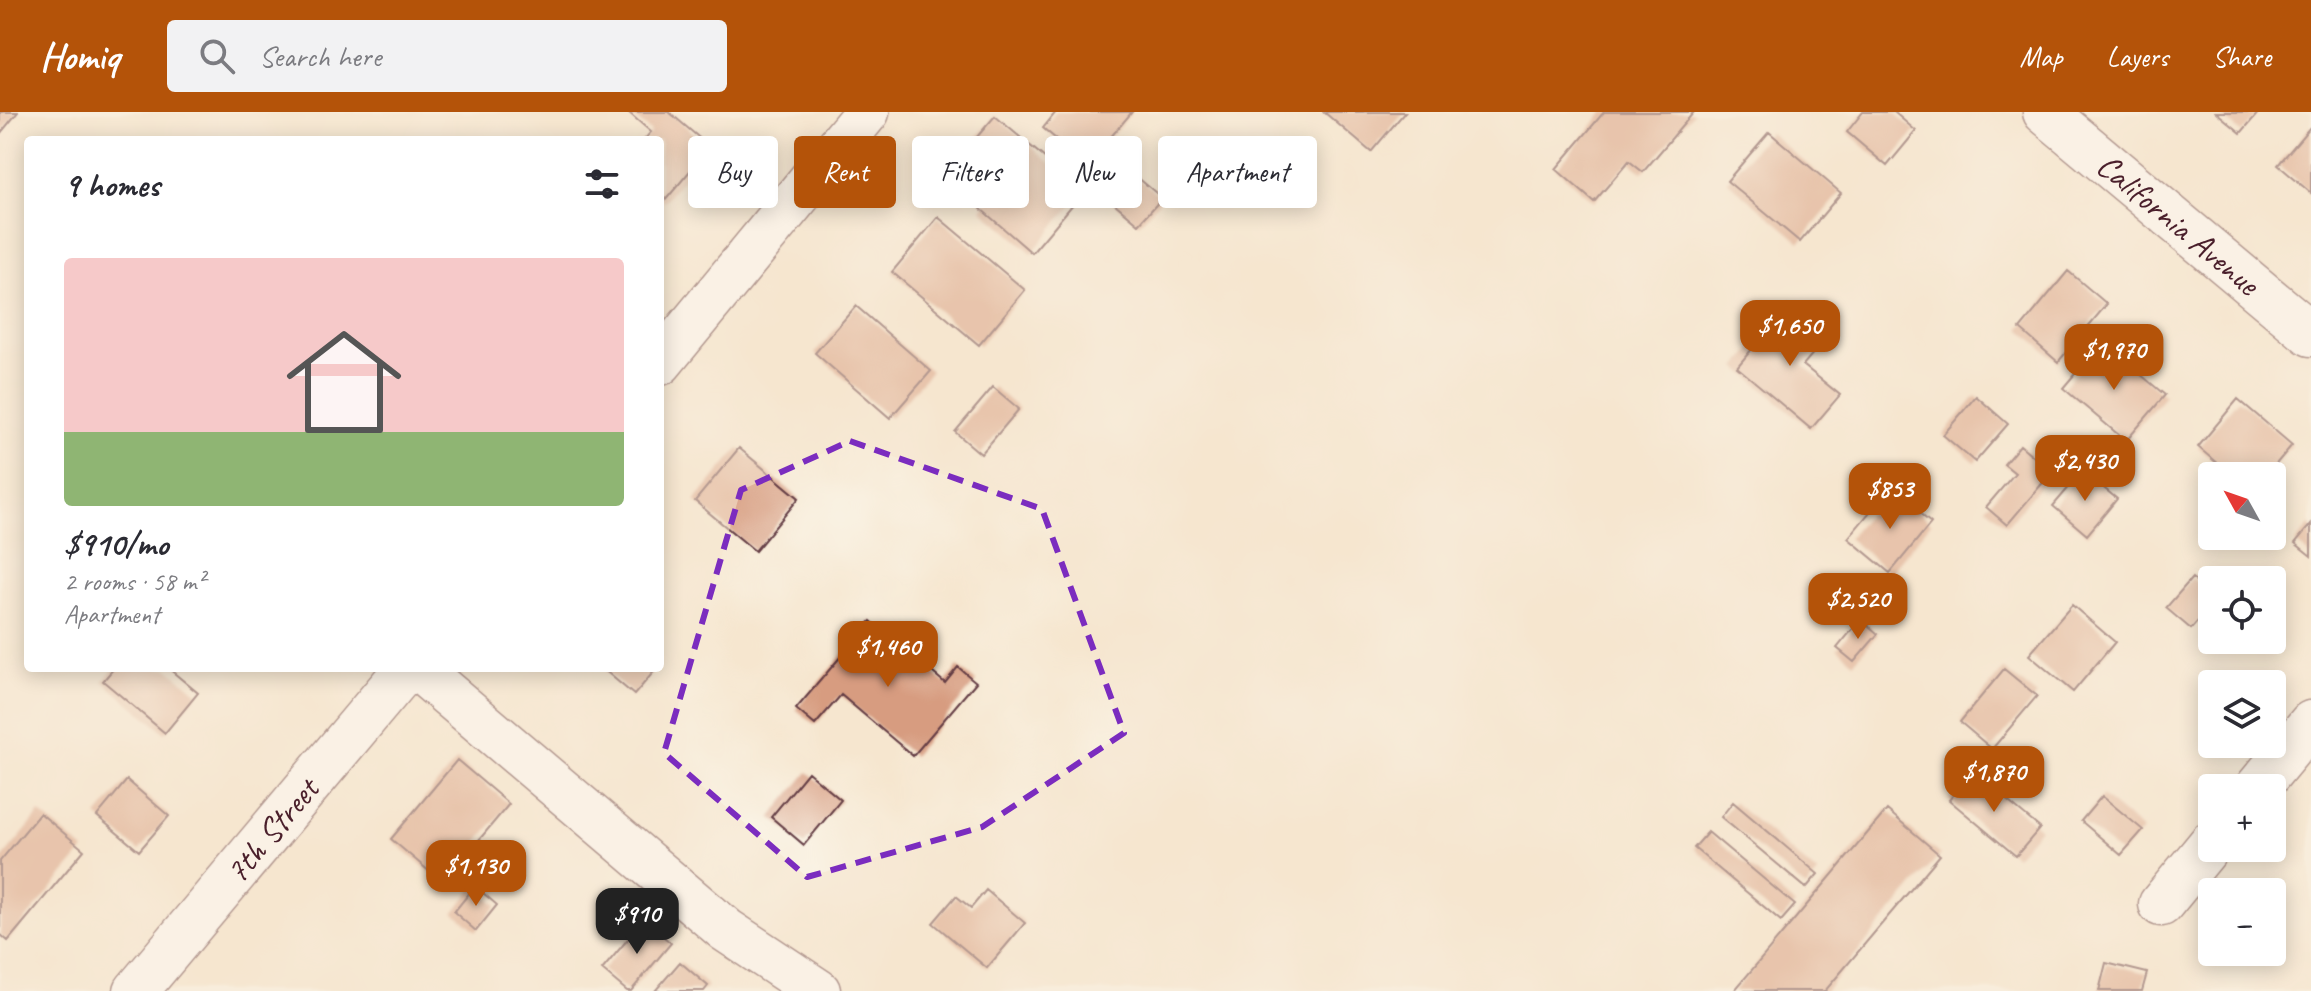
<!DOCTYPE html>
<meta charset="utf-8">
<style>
body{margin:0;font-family:Caveat,sans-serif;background:#f2f2f3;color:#2b2b33;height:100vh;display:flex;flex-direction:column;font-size:30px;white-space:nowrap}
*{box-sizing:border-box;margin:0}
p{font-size:26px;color:#7c7c81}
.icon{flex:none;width:44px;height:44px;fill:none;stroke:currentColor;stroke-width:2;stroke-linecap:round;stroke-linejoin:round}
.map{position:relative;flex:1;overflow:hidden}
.details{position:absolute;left:24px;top:24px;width:640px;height:536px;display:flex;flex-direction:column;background:#fff;border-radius:8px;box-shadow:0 4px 20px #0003}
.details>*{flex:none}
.hud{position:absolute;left:688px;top:24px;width:760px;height:72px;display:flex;gap:16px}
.needle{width:52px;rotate:310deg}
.controls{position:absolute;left:2198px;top:350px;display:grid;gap:16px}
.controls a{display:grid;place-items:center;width:88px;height:88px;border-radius:8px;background:#fff;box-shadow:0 4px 20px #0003;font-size:40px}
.price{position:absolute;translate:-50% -68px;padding:0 18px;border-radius:16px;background:#b45309;color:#fff;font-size:26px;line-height:52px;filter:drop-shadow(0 2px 4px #0008)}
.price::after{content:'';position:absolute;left:50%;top:48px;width:24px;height:18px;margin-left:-12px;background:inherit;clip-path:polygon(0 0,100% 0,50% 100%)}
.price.on{background:#222;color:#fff}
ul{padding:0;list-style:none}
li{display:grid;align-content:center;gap:16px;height:424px;padding:0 40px}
li span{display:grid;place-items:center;height:248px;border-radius:8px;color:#555}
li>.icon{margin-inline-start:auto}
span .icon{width:144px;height:144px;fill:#fffc;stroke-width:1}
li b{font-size:34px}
h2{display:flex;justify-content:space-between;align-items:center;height:96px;padding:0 40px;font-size:34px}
.pill{padding:0 28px;border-radius:8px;background:#fff;box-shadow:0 4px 20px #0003;font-size:28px;line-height:72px}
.pill.on{background:#b45309;color:#fff}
header{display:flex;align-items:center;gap:48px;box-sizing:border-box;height:112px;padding:0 40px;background:#b45309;color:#fff}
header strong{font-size:38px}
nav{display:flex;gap:44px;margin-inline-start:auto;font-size:28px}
.search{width:560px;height:72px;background:#f2f2f3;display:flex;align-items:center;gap:20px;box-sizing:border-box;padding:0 28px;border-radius:8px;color:#7c7c81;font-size:30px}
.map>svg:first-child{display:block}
.building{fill:#d79c80}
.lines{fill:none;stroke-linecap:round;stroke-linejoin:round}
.minor-casing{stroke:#643d44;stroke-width:47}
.major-casing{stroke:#643d44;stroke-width:47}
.minor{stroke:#fff;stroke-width:44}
.major{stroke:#fff;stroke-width:44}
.marked{fill:none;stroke:#7b2cbf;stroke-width:6;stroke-dasharray:16 10;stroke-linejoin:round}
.labels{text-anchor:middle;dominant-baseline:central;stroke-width:6;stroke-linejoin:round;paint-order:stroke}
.street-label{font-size:34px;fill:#4a1f2b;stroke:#fbf7ec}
</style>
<header>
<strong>Homiq</strong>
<div class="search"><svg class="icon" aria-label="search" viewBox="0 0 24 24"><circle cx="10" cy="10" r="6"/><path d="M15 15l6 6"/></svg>Search here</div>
<nav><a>Map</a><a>Layers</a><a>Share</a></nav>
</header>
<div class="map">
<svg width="2311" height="879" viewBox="0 0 2311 879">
<rect width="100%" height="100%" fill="#fbf7ec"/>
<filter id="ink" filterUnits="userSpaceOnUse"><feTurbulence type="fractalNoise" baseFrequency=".0125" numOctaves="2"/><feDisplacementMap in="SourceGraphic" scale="16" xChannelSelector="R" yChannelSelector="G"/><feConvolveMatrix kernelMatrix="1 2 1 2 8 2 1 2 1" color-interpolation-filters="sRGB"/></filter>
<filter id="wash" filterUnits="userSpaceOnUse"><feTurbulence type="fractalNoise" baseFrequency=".006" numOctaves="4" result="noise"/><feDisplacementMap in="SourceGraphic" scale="32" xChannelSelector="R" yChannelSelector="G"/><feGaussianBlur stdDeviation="1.8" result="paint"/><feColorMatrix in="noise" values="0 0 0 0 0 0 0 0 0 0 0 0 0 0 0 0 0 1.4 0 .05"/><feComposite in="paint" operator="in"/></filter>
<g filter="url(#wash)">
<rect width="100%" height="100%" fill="#f6e6cf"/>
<g id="blocks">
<path class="building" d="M0 0H18L0 22Z
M628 0H669L710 35 664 90 660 86V28H644L651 20Z
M1056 0H1132L1087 53 1043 16Z
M1324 0H1405L1371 40Z
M1604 0H1694L1643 60 1629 49 1594 90 1556 57Z
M1863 0H1894L1916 19 1887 54 1847 20Z
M2216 0H2259L2241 21Z
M995 4 1084 79 1032 141 981 97 1002 72 964 40Z
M2311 14V81L2278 53Z
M1769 20 1841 81 1800 130 1727 69Z
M1130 59 1162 86 1139 112 1108 86Z
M938 105 1025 178 979 233 892 160Z
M2068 159 2107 192 2058 250 2020 217Z
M856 194 931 259 890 306 815 241Z
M1788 194 1826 226 1803 253 1840 283 1811 317 1737 255Z
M2102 230 2165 283 2126 329 2063 276Z
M993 275 1019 297 981 342 955 320Z
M1976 284 2008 312 1975 350 1943 323Z
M2238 287 2292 333 2266 364H2232L2198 335Z
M2020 333 2052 360 2007 413 1986 395 2015 361 2004 352Z
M739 336 799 386 755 439 695 389Z
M2083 359 2117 387 2087 423 2053 394Z
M1890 376 1931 411 1890 461 1848 426Z
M2311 412V444L2295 431Z
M2192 466 2212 483V493L2191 517 2166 496Z
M2072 493 2115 530 2073 580 2029 543Z
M1861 507 1878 522 1854 550 1837 536Z
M871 509 945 571 958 555 976 570 913 644 841 583 815 613 796 597Z
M114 556H168L198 581 165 621 103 569Z
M602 556H657L634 583Z
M2004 557 2037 584 1992 637 1960 610Z
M457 648 509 692 443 771 391 727Z
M808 660 841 688 804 733 771 705Z
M1973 660 2040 716 2016 744 1949 688Z
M127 668 169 704 139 739 97 704Z
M2102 684 2143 718 2121 743 2081 709Z
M1733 690 1818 762 1806 776 1721 705Z
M1887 698 1940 743 1825 879H1734Z
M40 701 84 738 8 829 0 822V749Z
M1708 720 1795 793 1781 809 1694 736Z
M475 774 497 793 476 819 454 800Z
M986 778 1025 811 987 856 933 811 956 784 971 796Z
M644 808 671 831 631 879H627L602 858Z
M680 850 708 874 704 879H655Z
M2106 851 2147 861 2142 879H2099Z"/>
</g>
</g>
<g filter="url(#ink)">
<use href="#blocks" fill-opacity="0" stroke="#643d44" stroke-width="2"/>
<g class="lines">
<defs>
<g id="minor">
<path d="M660 251 867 0"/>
<path d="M417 556 726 818 818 879"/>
<path d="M2257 676 2311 611"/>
<path d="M2161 792 2212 730"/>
<path id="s1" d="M136 879 407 556"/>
</g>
<g id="major">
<path id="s2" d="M2045 0 2311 222"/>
</g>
</defs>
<use href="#minor" class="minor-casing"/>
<use href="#major" class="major-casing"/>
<use href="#minor" class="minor"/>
<use href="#major" class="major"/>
</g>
</g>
<path d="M0 0H2311V879H0ZM850 329 1042 397 1124 621 982 715 807 765 664 641 741 378Z" fill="#f6e6cf" fill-opacity=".55" fill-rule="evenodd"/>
<path class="marked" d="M850 329 1042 397 1124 621 982 715 807 765 664 641 741 378Z"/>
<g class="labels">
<g class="street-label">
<text stroke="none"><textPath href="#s2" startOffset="174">California Avenue</textPath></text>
<text stroke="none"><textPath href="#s1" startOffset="210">7th Street</textPath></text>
</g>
</g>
</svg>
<div class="controls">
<a><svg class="needle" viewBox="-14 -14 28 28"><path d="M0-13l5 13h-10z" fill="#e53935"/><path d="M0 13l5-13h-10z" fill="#7c7c81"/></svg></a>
<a><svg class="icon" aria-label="locate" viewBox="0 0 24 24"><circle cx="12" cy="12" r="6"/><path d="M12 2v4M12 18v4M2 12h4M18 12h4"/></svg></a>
<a><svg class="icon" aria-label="layers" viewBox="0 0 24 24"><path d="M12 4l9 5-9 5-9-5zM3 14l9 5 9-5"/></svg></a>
<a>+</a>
<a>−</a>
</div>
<b class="price" style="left:1790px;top:256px">$1,650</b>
<b class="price" style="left:2114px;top:280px">$1,970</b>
<b class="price" style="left:2085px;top:391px">$2,430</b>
<b class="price" style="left:1890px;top:419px">$853</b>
<b class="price" style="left:1858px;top:529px">$2,520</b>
<b class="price" style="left:888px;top:577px">$1,460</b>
<b class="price" style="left:1994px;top:702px">$1,870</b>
<b class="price" style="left:476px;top:796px">$1,130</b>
<b class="price on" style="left:637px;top:844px">$910</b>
<div class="hud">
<a class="pill">Buy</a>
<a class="pill on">Rent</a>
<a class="pill">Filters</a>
<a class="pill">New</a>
<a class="pill">Apartment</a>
</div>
<section class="details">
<h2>9 homes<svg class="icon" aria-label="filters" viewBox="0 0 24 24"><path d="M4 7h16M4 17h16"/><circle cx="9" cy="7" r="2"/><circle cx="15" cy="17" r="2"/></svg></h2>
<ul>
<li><span style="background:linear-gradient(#f6c9c9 70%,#8fb573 0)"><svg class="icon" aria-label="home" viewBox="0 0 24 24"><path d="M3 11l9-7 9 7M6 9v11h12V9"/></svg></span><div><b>$910/mo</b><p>2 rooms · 58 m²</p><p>Apartment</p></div></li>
</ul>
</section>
</div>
